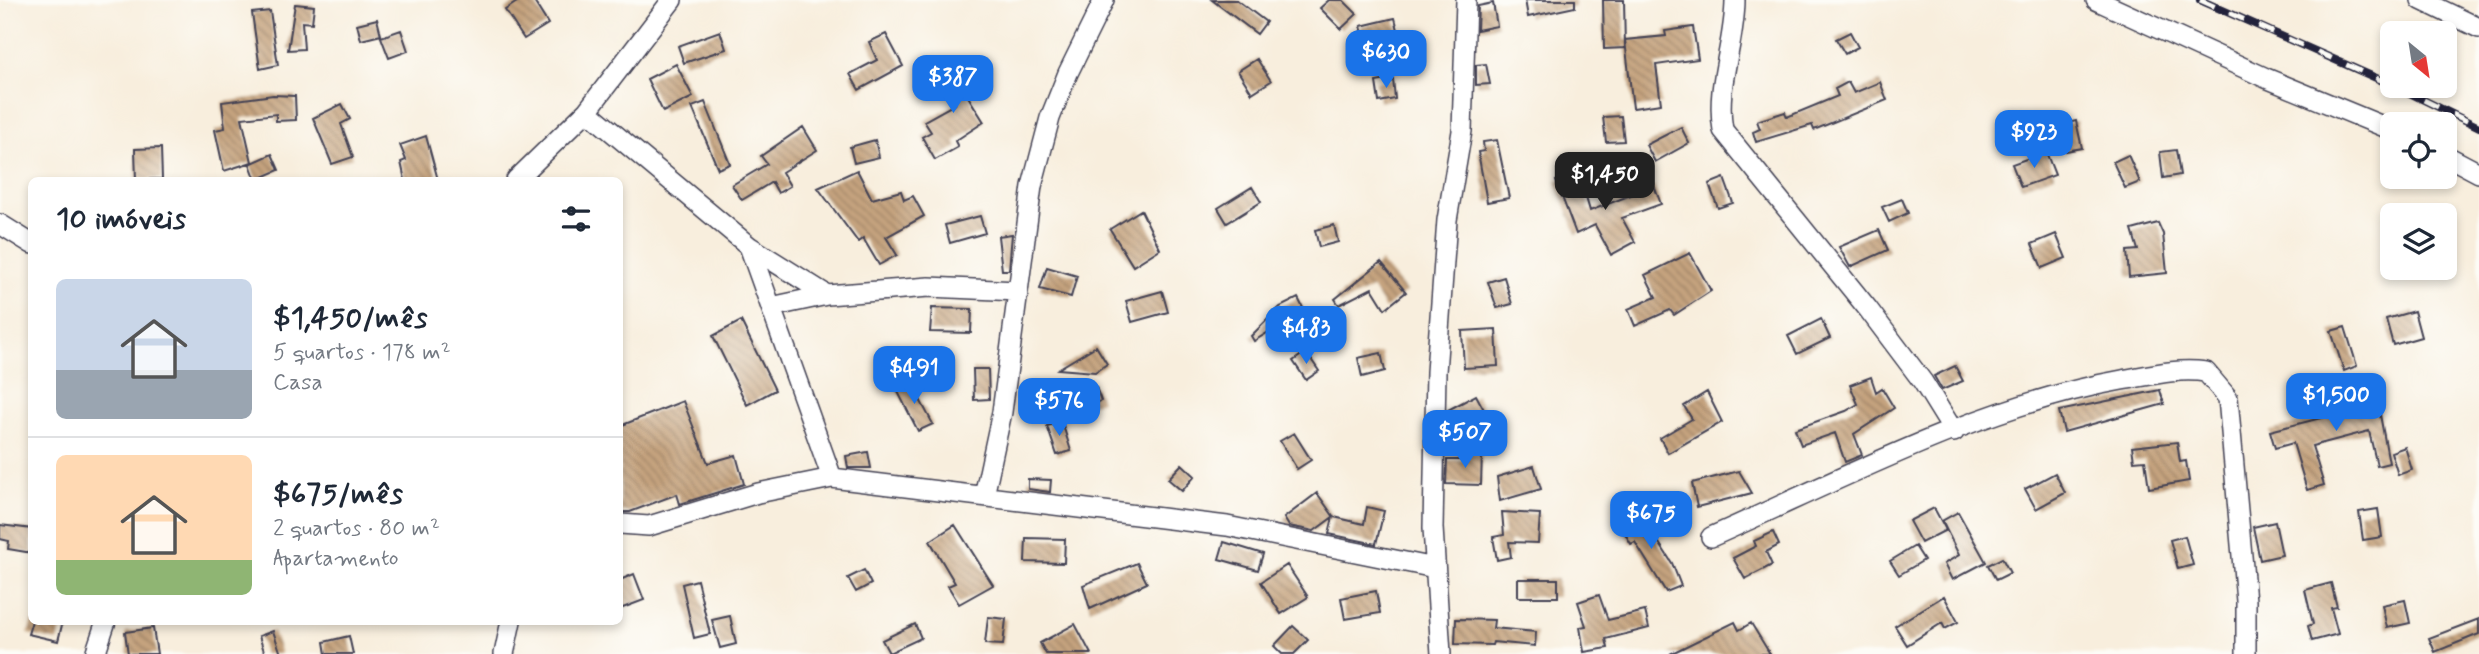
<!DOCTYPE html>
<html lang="pt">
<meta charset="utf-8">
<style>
body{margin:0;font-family:Mynerve,sans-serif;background:#f2f2f3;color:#1f2937;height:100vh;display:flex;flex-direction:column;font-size:26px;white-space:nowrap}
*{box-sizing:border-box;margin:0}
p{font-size:23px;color:#747a83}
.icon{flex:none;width:38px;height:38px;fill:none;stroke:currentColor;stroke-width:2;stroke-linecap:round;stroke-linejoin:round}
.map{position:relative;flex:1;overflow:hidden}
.details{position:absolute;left:28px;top:177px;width:595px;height:448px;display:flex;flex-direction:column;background:#fff;border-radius:10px;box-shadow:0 4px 10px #0003}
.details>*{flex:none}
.needle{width:46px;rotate:150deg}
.tools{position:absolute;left:2380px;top:21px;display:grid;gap:14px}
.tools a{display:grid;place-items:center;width:77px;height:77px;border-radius:10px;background:#fff;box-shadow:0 4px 10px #0003;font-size:35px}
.price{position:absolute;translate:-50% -60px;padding:0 16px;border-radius:14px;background:#1a73e8;color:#fff;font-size:23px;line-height:46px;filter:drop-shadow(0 2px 4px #0008)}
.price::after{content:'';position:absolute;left:50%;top:42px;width:21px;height:16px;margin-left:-10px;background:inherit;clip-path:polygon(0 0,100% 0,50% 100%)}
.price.active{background:#222;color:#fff}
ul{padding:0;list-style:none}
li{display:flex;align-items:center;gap:21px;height:175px;padding:0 28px}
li+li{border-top:2px solid #e0e1e3}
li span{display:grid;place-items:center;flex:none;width:196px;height:140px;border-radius:10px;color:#555}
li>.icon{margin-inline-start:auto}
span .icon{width:84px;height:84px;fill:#fffc;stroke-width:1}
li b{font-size:30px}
h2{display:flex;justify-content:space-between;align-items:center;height:84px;padding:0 28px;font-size:30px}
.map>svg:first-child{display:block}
.building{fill:url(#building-back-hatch)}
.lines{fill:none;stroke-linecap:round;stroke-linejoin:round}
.minor-casing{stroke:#424153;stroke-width:22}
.minor{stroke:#fff;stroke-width:19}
.rail-casing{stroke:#22223b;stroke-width:8}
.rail{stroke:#fdfcf7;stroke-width:5;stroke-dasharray:16;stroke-linecap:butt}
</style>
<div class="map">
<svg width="2479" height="654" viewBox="0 0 2479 654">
<defs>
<pattern id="building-back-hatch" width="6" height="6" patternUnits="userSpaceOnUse" patternTransform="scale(1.75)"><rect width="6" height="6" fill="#c5a37e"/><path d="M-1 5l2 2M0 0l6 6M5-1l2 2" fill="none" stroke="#a08468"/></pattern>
</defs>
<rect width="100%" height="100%" fill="#fdfcf7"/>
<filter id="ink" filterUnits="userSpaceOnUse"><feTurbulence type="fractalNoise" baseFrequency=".0143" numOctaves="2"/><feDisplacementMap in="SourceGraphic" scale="14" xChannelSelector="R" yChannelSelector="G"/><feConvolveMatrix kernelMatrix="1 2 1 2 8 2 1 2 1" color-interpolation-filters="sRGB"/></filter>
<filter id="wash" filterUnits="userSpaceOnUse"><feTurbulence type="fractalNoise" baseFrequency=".00686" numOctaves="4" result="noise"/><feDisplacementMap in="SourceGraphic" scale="28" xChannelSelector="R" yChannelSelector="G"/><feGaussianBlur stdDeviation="1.57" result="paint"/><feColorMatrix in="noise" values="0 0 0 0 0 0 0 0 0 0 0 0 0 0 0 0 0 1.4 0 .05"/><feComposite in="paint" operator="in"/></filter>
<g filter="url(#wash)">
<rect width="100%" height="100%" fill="#f8eedd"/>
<g id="blocks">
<path class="building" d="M520 0H533L548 24 524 39 505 10Z
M1212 0H1237L1266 22 1257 34Z
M1329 0H1343L1357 14 1341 29 1320 8Z
M1525 0H1575V7L1528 17Z
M1603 0H1624L1625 48 1604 49Z
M1493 3 1497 26 1477 30 1478 6Z
M295 4 314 6 312 23 302 22 304 49 288 50Z
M270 11 278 65 260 69 252 13Z
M1395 18 1402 46 1368 55 1361 26Z
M377 19 381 35 361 40 357 24Z
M1693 27 1698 59 1656 65 1661 104 1633 108 1625 40 1666 36 1665 31Z
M401 30 408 51 389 58 381 37Z
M720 31 726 49 684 63 678 46Z
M1850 32 1858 47 1845 54 1836 39Z
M886 34 903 66 859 90 850 74 877 60 869 42Z
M1257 59 1271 81 1252 93 1238 71Z
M962 63 974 84 964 90 984 122 955 141 958 147 935 160 922 137 931 132 924 121 955 104 938 78Z
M676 64 693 97 663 112 647 79Z
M1486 64 1490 84 1476 85V65Z
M1393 79 1395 99 1379 102 1376 82Z
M1848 82 1854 93 1880 82 1887 100 1814 130 1812 125 1756 142 1753 132 1760 129 1757 121 1785 112 1787 117 1838 96 1835 89Z
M273 95 295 96 296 120 276 121V114L242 118 252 162 224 171 215 130 225 128 222 102Z
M705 102 730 164 718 169 692 107Z
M342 104 350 119 341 124 353 157 332 164 313 118Z
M1621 116 1624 141 1606 142 1603 117Z
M2076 121 2082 148 2066 151 2060 125Z
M803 127 817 150 782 172 790 186 778 193 772 182 742 200 732 185 767 164 761 156Z
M1681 127 1689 143 1655 162 1646 145Z
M426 136 438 180H405L401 162 406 160 400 145Z
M875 140 879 157 854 163 850 147Z
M1497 140 1509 198 1487 202 1478 152 1484 151 1483 142Z
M161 148 162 179 136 180 135 149Z
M2176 150 2180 175 2163 178 2160 152Z
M2046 152 2055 175 2021 187 2012 164Z
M272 154 279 170 256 180 250 164Z
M2128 155 2140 182 2125 188 2113 162Z
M857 170 872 199 901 191 904 200 913 196 924 216 886 237 897 255 879 265 863 238 858 242 818 188Z
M1579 174 1590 211 1654 186 1661 204 1622 218 1635 242 1611 255 1595 225 1576 234 1556 181Z
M1724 178 1733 203 1718 208 1709 184Z
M1252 187 1261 202 1227 223 1218 208Z
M1902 199 1908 213 1889 222 1882 207Z
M1141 210 1160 249 1133 266 1110 229Z
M980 216 985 233 950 243 945 225Z
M2158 223 2163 234 2167 273 2129 277 2127 251 2138 250 2132 230Z
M1334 225 1338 242 1319 247 1315 230Z
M1879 230 1888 250 1850 267 1839 247Z
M1012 234 1009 270H1002L998 236Z
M2056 234 2066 258 2042 268 2032 244Z
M1690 253 1711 291 1674 315 1670 310 1635 326 1628 309 1656 297 1645 275Z
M1381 262 1406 292 1385 309 1372 288 1339 305 1335 299Z
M1047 267 1077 276 1071 297 1040 289Z
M1504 277 1512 304 1497 308 1488 282Z
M1162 291 1168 312 1132 322 1126 301Z
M1298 298 1304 310 1254 341 1251 336 1280 307Z
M932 308 972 309 971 333 930 332Z
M2414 311 2421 337 2393 345 2386 319Z
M1821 319 1830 338 1797 354 1788 336Z
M741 321 775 390 747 405 713 336Z
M2345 327 2357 366 2344 371 2331 331Z
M1496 329 1498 366 1464 368 1462 331Z
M1096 346 1107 364 1095 372 1058 369Z
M1306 352 1319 371 1306 380 1293 361Z
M1381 353 1385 371 1362 377 1358 358Z
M1955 366 1963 381 1942 390 1934 376Z
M973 369H988L989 399 974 400Z
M1871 377 1876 392 1882 388 1894 408 1854 434 1862 455 1845 462 1835 433 1801 445 1795 429 1846 411 1858 404 1850 385Z
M2373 377 2389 463 2377 466 2369 431 2312 446 2324 485 2307 490 2293 443 2275 448 2270 431 2360 408 2355 380Z
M910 381 933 424 918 431 896 388Z
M1096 387 1101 401 1077 410 1072 396Z
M2160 390 2164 404 2064 432 2059 411Z
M1707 392 1722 422 1668 453 1660 438 1692 419 1684 406Z
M1476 395 1488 417 1459 432 1448 410Z
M683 401 708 463 736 455 744 484 680 504 677 494 630 512H620V426Z
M1062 422 1071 451 1057 455 1047 426Z
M1294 433 1311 460 1297 469 1280 441Z
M2177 442 2180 462 2186 461 2189 481 2149 488 2145 460 2134 461 2132 447Z
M2405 447 2412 470 2398 475 2391 452Z
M868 452 871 468H848L846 456Z
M1464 453H1482L1481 485 1446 484 1447 460H1464Z
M1182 464 1195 476 1182 491 1168 479Z
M1534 466 1541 489 1500 501 1497 477Z
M1739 471 1752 493 1697 507 1692 483Z
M2055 473 2065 493 2036 509 2025 489Z
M1028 479 1051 480 1050 492 1028 489Z
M1317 493 1334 517 1364 524 1367 507 1384 511 1376 544 1329 534 1333 517 1314 531 1289 526 1284 518Z
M1934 508 1946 530 1921 543 1909 521Z
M2378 509 2382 537 2363 540 2359 512Z
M1502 512 1540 514 1538 543 1509 542 1511 557 1497 560 1493 537 1504 535Z
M1639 512 1672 563 1681 586 1666 592 1635 542 1631 544 1619 523Z
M1958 512 1986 562 1952 580 1944 564 1959 555 1942 521Z
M2275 522 2282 555 2260 560 2253 527Z
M0 525 32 529V553L8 549 9 541 0 539Z
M955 525 993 585 959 604 948 586 955 583 930 541Z
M1773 532 1779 545 1766 552 1772 565 1745 579 1733 558 1756 546 1754 541Z
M2185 536 2193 565 2178 569 2170 540Z
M1026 538 1065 539 1064 563 1025 562Z
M1224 542 1263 554 1258 570 1219 559Z
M1915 546 1924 560 1899 575 1890 561Z
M2002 558 2010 573 1996 580 1988 565Z
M1137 563 1147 583 1090 609 1083 585Z
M1287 565 1308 597 1281 614 1261 582Z
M864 570 871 584 856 592 848 578Z
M634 574 644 600 620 609V580Z
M1518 579H1558V597H1518Z
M697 580 710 634 694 638 682 584Z
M2331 583 2337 607 2331 608 2338 634 2312 641 2308 626 2313 624 2305 590Z
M1376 591 1380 613 1345 619 1341 598Z
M1599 595 1608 620 1645 611 1649 628 1606 639 1608 648 1584 652 1580 627 1586 626 1578 602Z
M1944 596 1958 622 1945 629 1942 623 1907 645 1895 626Z
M2405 600 2410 623 2387 628 2382 605Z
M730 616 736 644 720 648 712 620Z
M988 617 1006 619 1003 645 985 644Z
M1456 619 1494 620 1493 628 1536 632 1535 646 1493 642 1492 645 1455 644Z
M2479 619V634L2435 652 2429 638Z
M32 621H63L58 641 28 634Z
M1735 622 1739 630 1751 623 1770 654H1670Z
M915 624 921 638 889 653 882 640Z
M1075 624 1091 654H1046L1040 643Z
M1293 626 1308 640 1294 654H1282L1274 646Z
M153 628 157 654H128L125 632Z
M273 631 281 654H265L259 636Z
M349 636 353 654H326L324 642Z"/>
</g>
</g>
<g filter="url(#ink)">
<use href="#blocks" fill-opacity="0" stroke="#424153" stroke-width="2"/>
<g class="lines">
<defs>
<path id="minor" d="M1735 0C1735 45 1715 85 1723 130L1868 309 1923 382 1954 432
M2096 0 2266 78 2392 130
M2421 0 2479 28
M587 111 749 246 827 295 929 287 1018 291
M2445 155 2479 173
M516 180 587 111 672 0
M0 224 32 244
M749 246 832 478
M771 307 827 295
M984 496 1002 412 1032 186 1050 118 1068 73 1104 0
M620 524 649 526 758 493 832 478 1227 526 1435 568
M1711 537C1842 479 1981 405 2122 380 2151 375 2177 368 2206 372L2228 398 2246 601V654
M95 654 106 621
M504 654 511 621
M1441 654 1433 528 1436 372 1447 220 1462 131 1466 0"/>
</defs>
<use href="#minor" class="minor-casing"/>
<use href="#minor" class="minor"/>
<defs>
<path id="rail" d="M2200 0 2392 85
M2395 86 2479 127"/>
</defs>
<use href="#rail" class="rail-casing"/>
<use href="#rail" class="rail"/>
</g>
</g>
</svg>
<div class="tools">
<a><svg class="needle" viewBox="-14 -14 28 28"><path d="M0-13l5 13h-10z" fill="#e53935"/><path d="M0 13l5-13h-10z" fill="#747a83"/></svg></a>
<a><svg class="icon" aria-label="locate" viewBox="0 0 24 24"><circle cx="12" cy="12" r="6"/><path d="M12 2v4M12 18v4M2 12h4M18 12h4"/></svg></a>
<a><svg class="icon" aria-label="layers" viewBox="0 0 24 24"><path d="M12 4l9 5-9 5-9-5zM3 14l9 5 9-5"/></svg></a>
</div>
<b class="price" style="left:1386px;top:90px">$630</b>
<b class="price" style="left:953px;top:115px">$387</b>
<b class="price" style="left:2034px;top:170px">$923</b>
<b class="price active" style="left:1605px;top:212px">$1,450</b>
<b class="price" style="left:1306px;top:366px">$483</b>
<b class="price" style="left:914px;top:406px">$491</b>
<b class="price" style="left:2336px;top:433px">$1,500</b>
<b class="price" style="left:1059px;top:438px">$576</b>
<b class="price" style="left:1465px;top:470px">$507</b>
<b class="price" style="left:1651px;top:551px">$675</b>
<section class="details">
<h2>10 imóveis<svg class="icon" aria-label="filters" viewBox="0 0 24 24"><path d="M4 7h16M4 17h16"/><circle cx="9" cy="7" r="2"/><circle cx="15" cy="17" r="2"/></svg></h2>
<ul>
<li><span style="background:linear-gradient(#c9d6e8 65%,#9aa5b1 0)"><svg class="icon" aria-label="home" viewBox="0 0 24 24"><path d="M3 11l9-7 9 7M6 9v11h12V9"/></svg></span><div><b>$1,450/mês</b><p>5 quartos · 178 m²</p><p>Casa</p></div></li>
<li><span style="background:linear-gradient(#ffd9b3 75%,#8fb573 0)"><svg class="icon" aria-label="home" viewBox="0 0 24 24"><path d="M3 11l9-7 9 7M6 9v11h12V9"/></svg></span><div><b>$675/mês</b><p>2 quartos · 80 m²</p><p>Apartamento</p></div></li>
</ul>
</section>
</div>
